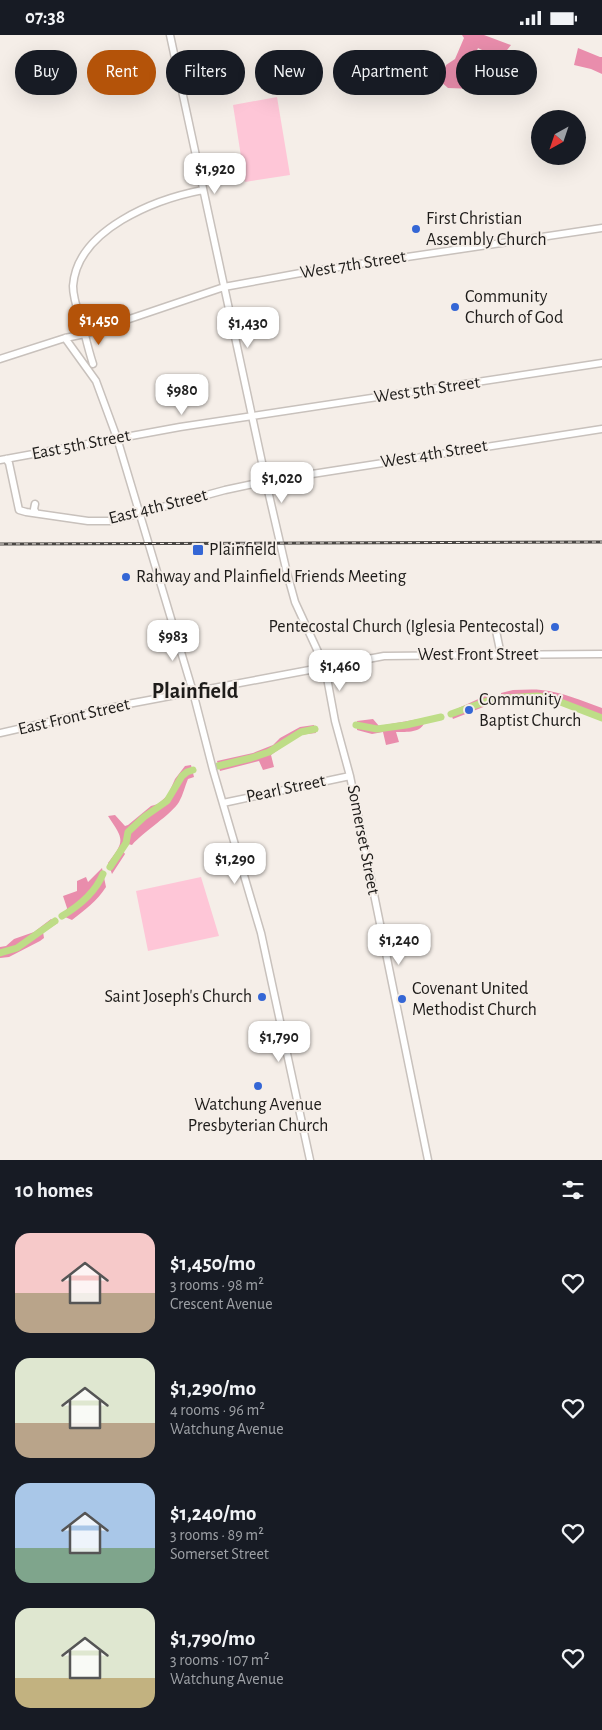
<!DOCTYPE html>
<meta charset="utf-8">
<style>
body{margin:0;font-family:"Alegreya Sans",sans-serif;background:#20242c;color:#f1f3f6;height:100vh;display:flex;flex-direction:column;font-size:19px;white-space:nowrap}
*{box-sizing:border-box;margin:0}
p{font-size:16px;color:#9ea1a6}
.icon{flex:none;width:28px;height:28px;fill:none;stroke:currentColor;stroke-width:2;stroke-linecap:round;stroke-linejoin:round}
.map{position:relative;height:1125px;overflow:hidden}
.sheet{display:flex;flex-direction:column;background:#171b24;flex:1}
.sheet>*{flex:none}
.banner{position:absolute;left:15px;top:15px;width:572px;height:45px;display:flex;gap:10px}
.needle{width:32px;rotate:220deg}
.fabs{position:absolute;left:531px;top:75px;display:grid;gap:10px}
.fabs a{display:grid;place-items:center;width:55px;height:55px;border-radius:50%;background:#171b24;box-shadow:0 5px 20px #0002;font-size:25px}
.price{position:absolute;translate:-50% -42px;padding:0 11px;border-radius:10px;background:#fff;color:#222;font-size:16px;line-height:32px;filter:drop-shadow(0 1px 2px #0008)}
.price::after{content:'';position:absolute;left:50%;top:30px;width:15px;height:11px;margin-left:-8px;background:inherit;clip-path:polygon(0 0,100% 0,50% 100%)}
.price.current{background:#b45309;color:#fff}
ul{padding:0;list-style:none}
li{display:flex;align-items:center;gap:15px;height:125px;padding:0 15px}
li span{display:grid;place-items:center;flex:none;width:140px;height:100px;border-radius:15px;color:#555}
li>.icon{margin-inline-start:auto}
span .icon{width:60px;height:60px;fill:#fffc;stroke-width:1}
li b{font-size:21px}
h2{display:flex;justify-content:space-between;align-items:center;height:60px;padding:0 15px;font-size:21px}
.tag{padding:0 18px;border-radius:22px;background:#171b24;box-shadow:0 5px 20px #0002;font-size:18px;line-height:45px}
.tag.current{background:#b45309;color:#fff}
.status{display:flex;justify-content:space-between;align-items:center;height:35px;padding:0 25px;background:#171b24;direction:ltr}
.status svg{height:14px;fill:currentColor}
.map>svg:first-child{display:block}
.green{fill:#fec6d7}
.forest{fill:#e98dac}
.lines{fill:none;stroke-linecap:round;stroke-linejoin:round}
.river{stroke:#bedd87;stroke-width:7}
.secondary-casing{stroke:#c8c1bc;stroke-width:9}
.secondary{stroke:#fff;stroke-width:6}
.rail-casing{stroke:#4a4744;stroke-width:3}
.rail{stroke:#f5eee8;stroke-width:1;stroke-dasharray:4;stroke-linecap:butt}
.poi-dot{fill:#3466d5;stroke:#f5eee8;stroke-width:2}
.labels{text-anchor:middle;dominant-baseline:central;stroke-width:4;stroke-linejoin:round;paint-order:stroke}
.poi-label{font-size:18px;fill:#1e1c1a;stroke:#f5eee8;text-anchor:start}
.street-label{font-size:18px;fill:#1e1c1a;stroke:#f5eee8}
.district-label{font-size:22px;font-weight:bold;fill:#1e1c1a;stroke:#f5eee8}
</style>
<div class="status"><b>07:38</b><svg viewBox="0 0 49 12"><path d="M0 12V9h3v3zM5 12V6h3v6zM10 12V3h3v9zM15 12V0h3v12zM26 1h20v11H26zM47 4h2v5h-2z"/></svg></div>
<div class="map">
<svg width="602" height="1125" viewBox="0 0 602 1125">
<rect width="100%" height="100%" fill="#f5eee8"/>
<path class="green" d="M277 62 290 140 245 147 233 70Z
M201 842 219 901 148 916 136 856Z"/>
<path class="forest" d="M462 0H484L511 10 500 24 478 13 469 33 519 50 512 59 495 47H483L475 54 448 53 440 46 446 30 455 24 464 3Z
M578 13 600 22H602V39L591 34 574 30Z
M513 655C522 655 532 654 541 655 563 657 582 666 602 673V686L563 670 538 666 502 669 501 658Z
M489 659 491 669 453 684 450 677Z
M425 683C425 698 408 697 396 697L399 707 386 710 383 697 372 699 357 695V686L373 684 379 691Z
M314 690 316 698 299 700 271 720 274 732 263 735 259 726 220 736 217 726 253 718 273 710 280 703 300 692Z
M191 730 194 742 188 744C185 751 183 760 179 767 171 780 144 796 132 810L128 809 123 816 125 819 112 839 108 828C126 805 123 804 108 781L115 780 125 791 128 790 151 771 158 769 168 760 175 744 185 731Z
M102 833 106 852C97 866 85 875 72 885L65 882 67 873 63 861 77 856V846L86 842 88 847Z
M51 884 58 888 43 897 44 903 40 906 9 922 0 923V912L6 911 14 904 34 897Z"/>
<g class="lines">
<path class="river" d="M503 663 537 661 550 663 602 683
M451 679 490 665
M356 690 377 694 406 690 441 682
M218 731 251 723 269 717 301 697 315 694
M110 832 126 808 128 797 144 782 167 766 182 741 187 737 193 735
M62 881C79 871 95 858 103 839
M0 918 17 913 55 886"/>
<defs>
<path id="secondary" d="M170 0 269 460 287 538 295 567 325 632 335 686 350 741 428 1125
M65 303 96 346 117 403 193 657 213 735 261 898 310 1125
M0 324 65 303 85 299 224 252 306 237 602 193
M93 329C89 317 86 304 83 292 79 279 73 265 73 251 77 194 156 164 203 155
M6 424 9 428 19 475 26 477 88 486H111L225 455 267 446 602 394
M0 425 180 392 602 328
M35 469 34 474 36 478
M495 591 501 620
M0 698 128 669 384 621 602 619
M223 768 350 741"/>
</defs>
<use href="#secondary" class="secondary-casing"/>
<use href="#secondary" class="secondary"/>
<defs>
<path id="rail" d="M0 509 602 507"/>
</defs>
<use href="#rail" class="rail-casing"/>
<use href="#rail" class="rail"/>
</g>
<g class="poi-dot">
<circle cx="416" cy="194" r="5"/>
<circle cx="455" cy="272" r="5"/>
<rect x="192" y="509" width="12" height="12" rx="2.5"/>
<circle cx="126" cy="542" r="5"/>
<circle cx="555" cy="592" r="5"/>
<circle cx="469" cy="675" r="5"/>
<circle cx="262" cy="962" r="5"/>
<circle cx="402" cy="964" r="5"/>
<circle cx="258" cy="1051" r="5"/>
</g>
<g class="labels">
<g class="poi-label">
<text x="426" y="184">First Christian<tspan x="426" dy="21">Assembly Church</tspan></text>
<text x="465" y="262">Community<tspan x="465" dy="21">Church of God</tspan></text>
<text x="209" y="515">Plainfield</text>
<text x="136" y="542">Rahway and Plainfield Friends Meeting</text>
<text x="545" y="592" text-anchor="end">Pentecostal Church (Iglesia Pentecostal)</text>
<text x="479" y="665">Community<tspan x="479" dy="21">Baptist Church</tspan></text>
<text x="412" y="954">Covenant United<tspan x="412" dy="21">Methodist Church</tspan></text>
<text x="252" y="962" text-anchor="end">Saint Joseph's Church</text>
<text x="258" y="1070" text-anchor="middle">Watchung Avenue<tspan x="258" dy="21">Presbyterian Church</tspan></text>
</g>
<g class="street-label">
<text transform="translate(353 230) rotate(-9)">West 7th Street</text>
<text transform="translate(427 355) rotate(-8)">West 5th Street</text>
<text transform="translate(81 410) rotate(-11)">East 5th Street</text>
<text transform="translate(434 419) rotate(-9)">West 4th Street</text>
<text transform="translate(158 472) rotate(-14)">East 4th Street</text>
<text x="478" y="620">West Front Street</text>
<text transform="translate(74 682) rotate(-13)">East Front Street</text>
<text transform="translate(286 754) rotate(-12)">Pearl Street</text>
<text transform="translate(363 805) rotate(79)">Somerset Street</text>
</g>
<g class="district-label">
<text x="195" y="656">Plainfield</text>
</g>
</g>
</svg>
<div class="fabs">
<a><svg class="needle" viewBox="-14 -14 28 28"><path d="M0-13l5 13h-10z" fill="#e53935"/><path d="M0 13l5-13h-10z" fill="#9ea1a6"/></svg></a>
</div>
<b class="price" style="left:215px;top:160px">$1,920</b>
<b class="price current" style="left:99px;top:311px">$1,450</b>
<b class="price" style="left:248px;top:314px">$1,430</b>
<b class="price" style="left:182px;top:381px">$980</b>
<b class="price" style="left:282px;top:469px">$1,020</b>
<b class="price" style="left:173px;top:627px">$983</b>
<b class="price" style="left:340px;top:657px">$1,460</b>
<b class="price" style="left:235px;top:850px">$1,290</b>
<b class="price" style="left:399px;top:931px">$1,240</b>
<b class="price" style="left:279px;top:1028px">$1,790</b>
<div class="banner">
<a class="tag">Buy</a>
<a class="tag current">Rent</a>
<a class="tag">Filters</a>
<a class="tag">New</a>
<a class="tag">Apartment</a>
<a class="tag">House</a>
</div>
</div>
<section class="sheet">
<h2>10 homes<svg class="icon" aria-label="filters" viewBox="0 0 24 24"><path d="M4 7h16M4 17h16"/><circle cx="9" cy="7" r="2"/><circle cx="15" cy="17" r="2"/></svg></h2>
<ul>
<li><span style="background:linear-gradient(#f6c9c9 60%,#b9a48a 0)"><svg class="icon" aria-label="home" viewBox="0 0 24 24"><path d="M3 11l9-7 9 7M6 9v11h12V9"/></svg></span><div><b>$1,450/mo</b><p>3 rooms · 98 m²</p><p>Crescent Avenue</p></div><svg class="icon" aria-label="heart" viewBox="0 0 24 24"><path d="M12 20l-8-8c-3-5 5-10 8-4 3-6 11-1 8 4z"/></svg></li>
<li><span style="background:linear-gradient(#dfe7d0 65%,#b9a48a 0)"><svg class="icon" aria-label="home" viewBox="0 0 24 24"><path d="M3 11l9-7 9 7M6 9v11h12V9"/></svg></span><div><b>$1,290/mo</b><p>4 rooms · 96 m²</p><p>Watchung Avenue</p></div><svg class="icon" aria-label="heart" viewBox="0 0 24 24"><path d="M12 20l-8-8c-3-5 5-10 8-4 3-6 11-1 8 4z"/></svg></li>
<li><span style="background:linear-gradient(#a9c7e8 65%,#7fa58c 0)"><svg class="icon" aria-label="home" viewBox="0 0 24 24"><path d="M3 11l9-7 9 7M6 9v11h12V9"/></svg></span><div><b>$1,240/mo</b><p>3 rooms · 89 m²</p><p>Somerset Street</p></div><svg class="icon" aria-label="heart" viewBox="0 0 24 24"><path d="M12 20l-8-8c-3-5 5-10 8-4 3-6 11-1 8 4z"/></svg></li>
<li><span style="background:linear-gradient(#dfe7d0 70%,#c2b280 0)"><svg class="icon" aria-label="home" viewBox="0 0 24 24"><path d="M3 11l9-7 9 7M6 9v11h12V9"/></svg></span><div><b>$1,790/mo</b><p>3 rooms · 107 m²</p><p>Watchung Avenue</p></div><svg class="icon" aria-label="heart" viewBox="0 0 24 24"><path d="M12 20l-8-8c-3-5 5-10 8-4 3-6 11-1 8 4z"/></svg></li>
</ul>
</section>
